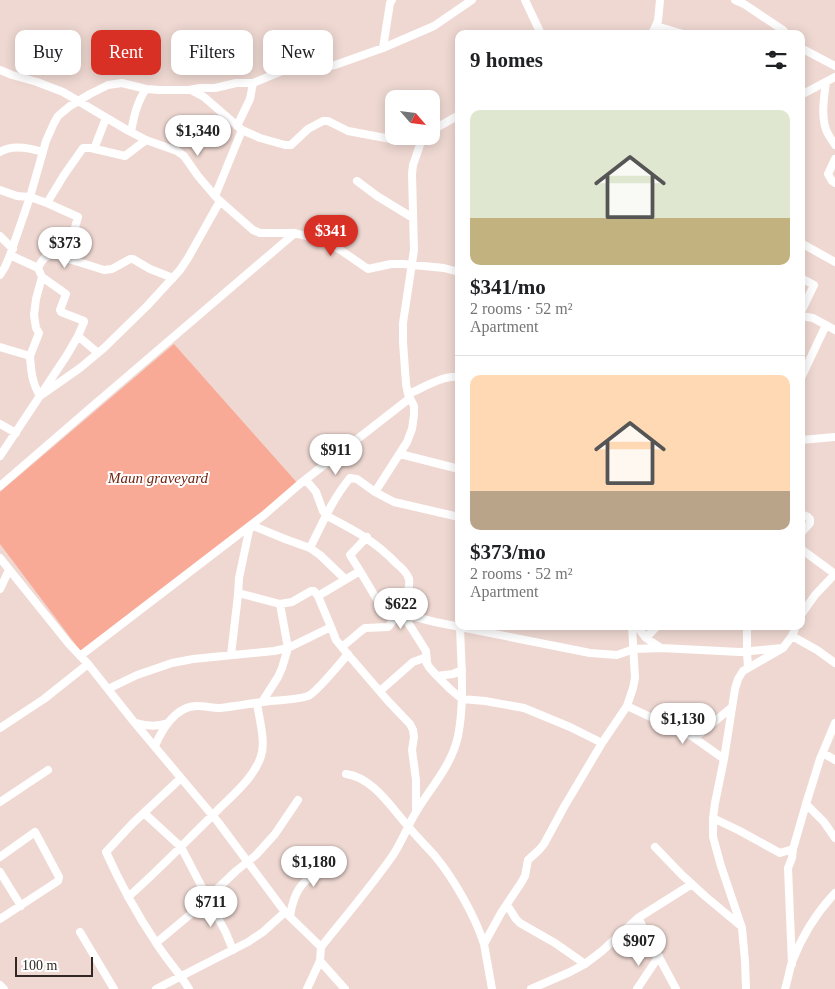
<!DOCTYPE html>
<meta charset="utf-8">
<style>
body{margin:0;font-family:"Times New Roman",serif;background:#f6f6f6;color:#202124;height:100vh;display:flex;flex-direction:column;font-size:19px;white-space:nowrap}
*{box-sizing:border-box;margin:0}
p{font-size:16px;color:#757577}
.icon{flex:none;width:28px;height:28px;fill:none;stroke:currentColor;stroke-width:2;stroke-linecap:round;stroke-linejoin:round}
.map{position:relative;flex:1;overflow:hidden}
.sheet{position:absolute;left:455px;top:30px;width:350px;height:600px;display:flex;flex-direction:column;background:#fff;border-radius:10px;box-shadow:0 2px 12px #0003}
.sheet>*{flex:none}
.guide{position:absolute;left:15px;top:30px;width:365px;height:45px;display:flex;gap:10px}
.needle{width:32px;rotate:118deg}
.buttons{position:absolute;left:385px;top:90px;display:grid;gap:10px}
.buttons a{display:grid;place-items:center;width:55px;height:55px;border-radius:10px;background:#fff;box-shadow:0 2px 12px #0003;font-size:25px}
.scale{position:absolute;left:15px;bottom:12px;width:78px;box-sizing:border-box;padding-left:5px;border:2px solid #312826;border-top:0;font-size:14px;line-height:18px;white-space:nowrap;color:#312826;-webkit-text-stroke:4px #fff;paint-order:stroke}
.price{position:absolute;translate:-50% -42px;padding:0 11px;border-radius:18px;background:#fff;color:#222;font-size:16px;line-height:32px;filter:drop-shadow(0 1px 2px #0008)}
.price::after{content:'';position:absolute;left:50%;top:30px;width:15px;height:11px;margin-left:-8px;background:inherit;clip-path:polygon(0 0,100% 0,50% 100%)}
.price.on{background:#d93025;color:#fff}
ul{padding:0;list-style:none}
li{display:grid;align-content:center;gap:10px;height:265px;padding:0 15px}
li+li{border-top:1px solid #e0e0e0}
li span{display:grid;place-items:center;height:155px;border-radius:10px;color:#555}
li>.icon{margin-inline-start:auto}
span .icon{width:90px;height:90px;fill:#fffc;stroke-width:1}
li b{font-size:21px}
h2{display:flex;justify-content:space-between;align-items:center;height:60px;padding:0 15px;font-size:21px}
.tag{padding:0 18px;border-radius:10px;background:#fff;box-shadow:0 2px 12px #0003;font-size:18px;line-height:45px}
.tag.on{background:#d93025;color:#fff}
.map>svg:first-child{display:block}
.green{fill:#f9aa96}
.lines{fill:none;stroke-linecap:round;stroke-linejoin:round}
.minor{stroke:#fff;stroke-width:8}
.labels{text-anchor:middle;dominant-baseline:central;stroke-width:4;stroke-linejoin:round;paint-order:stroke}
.park-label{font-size:15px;font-style:italic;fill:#732511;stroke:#fff}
</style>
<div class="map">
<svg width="835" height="989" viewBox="0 0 835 989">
<rect width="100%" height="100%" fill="#efd8d2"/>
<path class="green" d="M174 344 300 486 82 653 0 544V492Z"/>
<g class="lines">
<path class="minor" d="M525 0 541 34
M735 0 744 4 783 30 786 34
M656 26 683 34
M652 34 658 21 660 0
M383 48 390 3 392 0
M801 48 835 66
M0 70 12 75 37 82 63 92 127 130 146 140 177 151 184 156 198 176 215 196
M826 82C824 98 820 119 828 134 830 138 833 141 835 145
M191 90 204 97 242 130 260 138 285 145H291L308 129 323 121H328L348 131 396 140H410L421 136
M801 95 835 77
M237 126 250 99 253 83
M431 131 459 115
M131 132C134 116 137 102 146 89
M94 149 106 118
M0 152C12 144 30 148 43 152
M835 159 828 174 832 181 835 183
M357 181 377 196 413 218
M0 190 17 196 30 197 47 203 64 175 83 148H91L125 156 146 140
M220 201 253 230 260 233H295L316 239 339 249 368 269 391 264H403L444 268 459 272
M47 203 78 217 66 258
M0 236 13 249
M801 243 835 262
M10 255 38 268
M0 275 5 267 10 255 30 197 46 141 54 123 58 116 70 106 90 94 108 85 122 83 146 89 159 90H189L200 88H215L236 83H253L287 69 299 67H324L335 65 383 48 434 26 472 0
M801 278 814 285 801 312
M801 316 813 318 826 325 801 378
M826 325 835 330
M78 336 98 353
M0 347 30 356C31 371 32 383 40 396
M30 356 39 333 36 328 34 315 36 299 42 277 38 268C42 260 46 253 56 255L104 270 112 269 130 259H133L150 269 173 278
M408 394C423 388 443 375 459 377
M40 396 80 368 104 348 147 306 180 270 188 258 220 201 215 196 242 130
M0 424 16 433
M801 440 835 437
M400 454 459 469
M0 456 67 355 78 336 84 322V321L61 312 60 310 66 294 42 277
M306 480 316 492 323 511 327 516C354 530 375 541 397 564 402 568 407 573 409 579 411 591 403 602 402 613L426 651 427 662
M0 486 88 410 295 233
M375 492 407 442 412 429 414 415V406L408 394 406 384 403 342V323L414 250 412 174 413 165 423 136
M801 514 808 517 810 519V523L801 533
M251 525 285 539 310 548
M801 549 835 574
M0 558 69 644 88 664 134 722 218 822 285 912 321 947 320 961 307 989
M360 571 350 555 367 537
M345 579 320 555 310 548C322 524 333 498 350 478L357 479 375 492 394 502 459 517
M0 589 9 570
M238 593 280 604 288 648 282 668 278 677 262 702
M318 596 331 627
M280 604 292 602 311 591H314L318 596 360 571 379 603 386 607 399 613
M801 615 815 595 835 574
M637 626 646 638
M657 626 646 638 661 648
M747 626V652L748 668
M792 636 817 650 835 663
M342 647 361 631 365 628 388 627 399 613 435 622 590 653 617 655 634 649 661 648 740 652 783 648
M231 655 238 595 239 578 250 526
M80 656 264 515 301 483 410 398
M437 676 450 689 462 699 485 701 524 708 570 727 602 743
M108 689 137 675 172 663 193 659 274 651 288 648 331 627 336 640 345 651 388 701 410 724 413 730 414 737 412 750 416 780V812
M380 691 413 662 424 658 429 667 437 676 453 674 462 670
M627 706 693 737 701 733 732 707
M136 723C146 726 157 727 168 723
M0 728 44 699 88 664
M693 737 724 759
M155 746C162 729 176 706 197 706 205 706 212 708 220 708 237 706 253 703 270 701 282 700 296 700 308 696 316 693 341 662 348 654
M823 753 835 760
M346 774C372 777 391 807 407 825 416 836 426 846 435 856 454 879 475 916 484 944
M181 778 132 824 106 852C120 883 136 913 155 941 165 958 179 972 189 989
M0 802 48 770
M806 804 820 759 835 723
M144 813 181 847 226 933 233 950
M713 818 740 831 780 853 793 849
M655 847 682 875 706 897 741 926
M0 857 35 832 59 877 58 881 0 919
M0 872 21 906
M128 897C158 871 185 842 213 815 229 798 254 779 261 756 266 742 259 718 257 703
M507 905 516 919 520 923 555 943 585 964
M290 916C294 891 301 882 322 868 326 865 331 863 336 860
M638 918 676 989
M80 932 114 989
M156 943 192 913 236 871 256 855 275 834 298 800
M321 947C344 918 369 889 391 858 401 844 407 827 416 812 431 787 452 765 458 736 465 700 461 663 460 626
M320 961 345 989
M792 964 788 868 792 858 793 849 806 804 824 822 835 838
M0 985 4 989
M156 989 248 942 263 932 285 912
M492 989 484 944 501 913 521 883 525 876 528 860 539 850 544 844 564 807 602 743 627 706 633 688 635 678 632 626
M531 989 570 972 585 964 602 951 638 918 692 884
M637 989 659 956
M746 989 745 961 742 928 721 866 713 837V818L715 803 724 759 735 689 738 679 743 671 783 648 792 636 796 626
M785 989C788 980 789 971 792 962 802 936 816 913 835 893"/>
</g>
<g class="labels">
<g class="park-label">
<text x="158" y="478">Maun graveyard</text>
</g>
</g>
</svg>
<div class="buttons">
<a><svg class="needle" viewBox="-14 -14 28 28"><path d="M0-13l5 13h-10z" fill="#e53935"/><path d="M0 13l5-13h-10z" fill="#757577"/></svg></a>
</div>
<div class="scale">100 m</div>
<b class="price" style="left:198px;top:157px">$1,340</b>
<b class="price on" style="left:331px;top:257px">$341</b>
<b class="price" style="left:65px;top:269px">$373</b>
<b class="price" style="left:336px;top:476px">$911</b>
<b class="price" style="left:401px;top:630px">$622</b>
<b class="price" style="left:683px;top:745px">$1,130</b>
<b class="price" style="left:314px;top:888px">$1,180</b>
<b class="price" style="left:211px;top:928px">$711</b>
<b class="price" style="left:639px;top:967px">$907</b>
<div class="guide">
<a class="tag">Buy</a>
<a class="tag on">Rent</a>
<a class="tag">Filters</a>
<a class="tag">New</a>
</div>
<section class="sheet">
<h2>9 homes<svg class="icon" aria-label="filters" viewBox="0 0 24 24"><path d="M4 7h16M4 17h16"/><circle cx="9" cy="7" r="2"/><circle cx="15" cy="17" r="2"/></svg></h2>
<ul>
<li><span style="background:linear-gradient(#dfe7d0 70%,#c2b280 0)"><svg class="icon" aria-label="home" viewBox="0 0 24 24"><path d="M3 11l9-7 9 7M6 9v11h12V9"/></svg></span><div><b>$341/mo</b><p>2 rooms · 52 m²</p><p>Apartment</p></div></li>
<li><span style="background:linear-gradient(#ffd9b3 75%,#b9a48a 0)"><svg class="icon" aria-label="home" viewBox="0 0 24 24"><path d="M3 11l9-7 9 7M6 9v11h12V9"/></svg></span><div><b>$373/mo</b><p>2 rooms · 52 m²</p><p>Apartment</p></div></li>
</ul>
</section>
</div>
